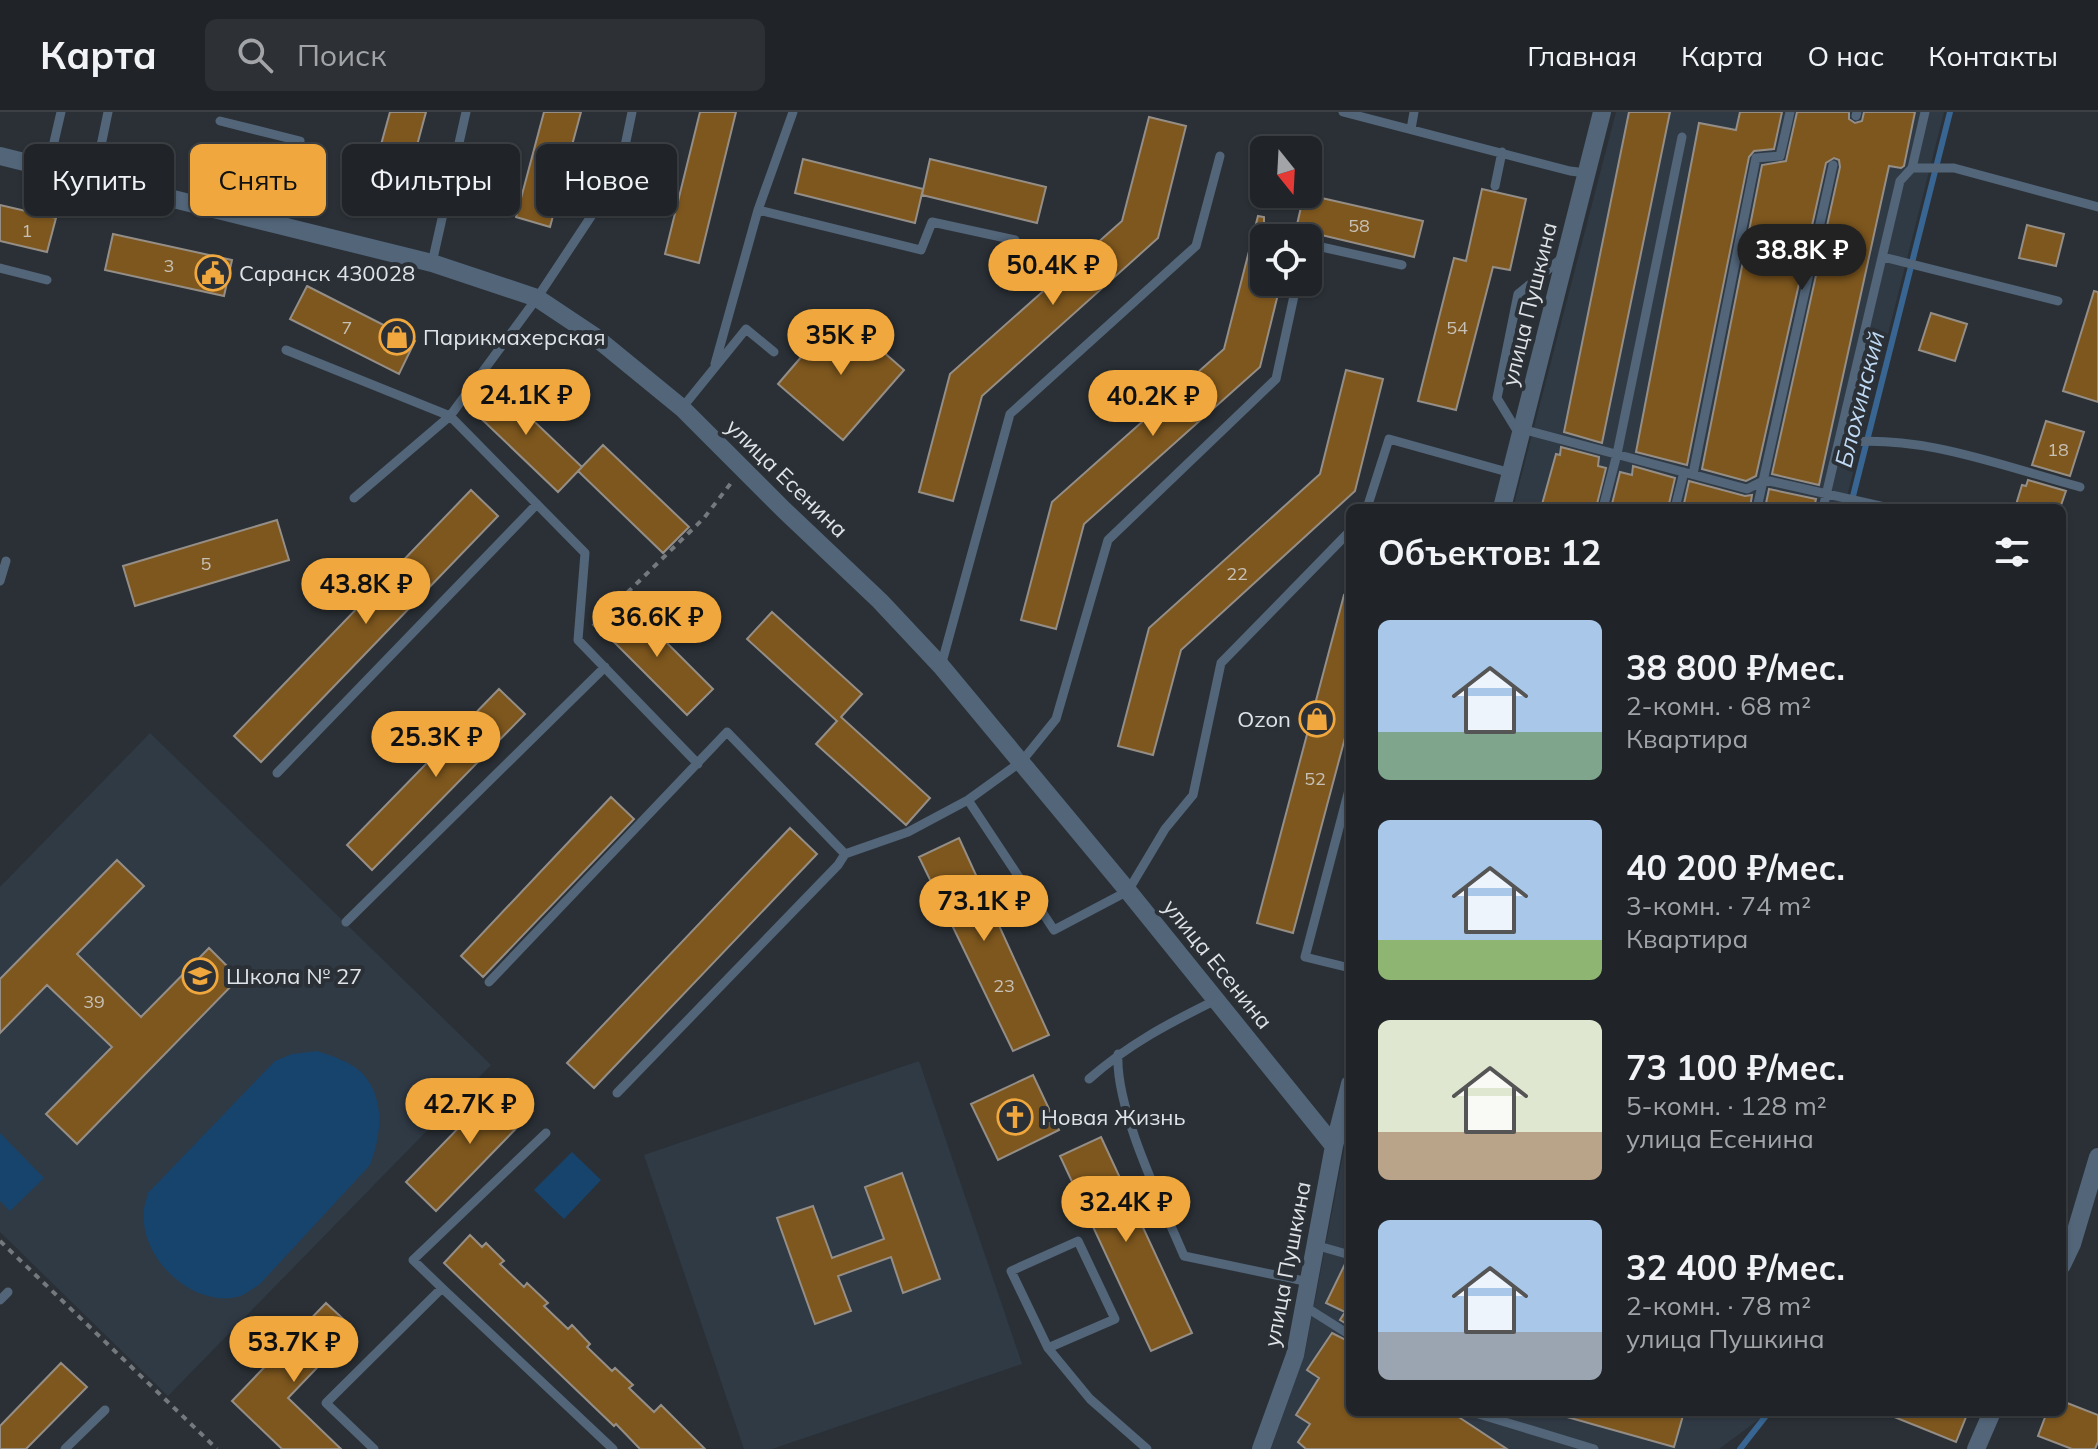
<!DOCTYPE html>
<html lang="ru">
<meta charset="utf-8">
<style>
body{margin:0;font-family:Mulish,sans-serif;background:#2d3034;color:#f1f3f6;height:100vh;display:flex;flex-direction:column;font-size:30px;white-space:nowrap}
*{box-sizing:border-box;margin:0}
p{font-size:26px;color:#a2a4a8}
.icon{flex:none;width:44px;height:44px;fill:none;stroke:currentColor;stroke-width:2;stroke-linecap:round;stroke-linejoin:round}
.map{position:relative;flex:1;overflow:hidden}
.details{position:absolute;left:1346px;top:392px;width:720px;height:912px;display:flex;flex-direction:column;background:#202428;border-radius:12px;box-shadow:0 2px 6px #0004,0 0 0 2px #3d4145}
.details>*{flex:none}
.hud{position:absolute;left:24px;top:32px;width:760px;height:72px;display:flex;gap:16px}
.needle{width:52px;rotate:162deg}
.tools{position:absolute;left:1250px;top:24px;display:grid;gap:16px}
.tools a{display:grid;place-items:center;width:72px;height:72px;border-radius:12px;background:#202428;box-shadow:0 2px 6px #0004,0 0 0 2px #3d4145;font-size:40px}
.price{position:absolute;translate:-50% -68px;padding:0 18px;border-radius:28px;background:#efa73e;color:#111;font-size:26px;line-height:52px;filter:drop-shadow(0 2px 4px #0008)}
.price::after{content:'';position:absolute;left:50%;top:48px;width:24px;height:18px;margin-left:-12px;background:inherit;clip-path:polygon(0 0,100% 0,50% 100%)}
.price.on{background:#222;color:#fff}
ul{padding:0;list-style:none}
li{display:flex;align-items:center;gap:24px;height:200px;padding:0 32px}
li span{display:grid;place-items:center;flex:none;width:224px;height:160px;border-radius:12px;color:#555}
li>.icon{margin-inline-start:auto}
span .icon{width:96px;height:96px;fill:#fffc;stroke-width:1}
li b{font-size:34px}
h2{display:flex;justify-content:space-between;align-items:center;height:96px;padding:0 32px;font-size:34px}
.tag{padding:0 28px;border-radius:12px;background:#202428;box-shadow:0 2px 6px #0004,0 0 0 2px #3d4145;font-size:28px;line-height:72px}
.tag.on{background:#efa73e;color:#111}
header{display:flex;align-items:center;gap:48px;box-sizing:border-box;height:112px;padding:0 40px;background:#202428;border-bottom:2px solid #3d4145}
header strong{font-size:38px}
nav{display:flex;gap:44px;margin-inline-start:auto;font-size:28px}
.search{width:560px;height:72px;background:#2d3034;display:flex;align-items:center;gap:20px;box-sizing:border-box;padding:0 28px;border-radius:12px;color:#a2a4a8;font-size:30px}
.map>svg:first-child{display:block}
.built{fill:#303a45}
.green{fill:#17446d}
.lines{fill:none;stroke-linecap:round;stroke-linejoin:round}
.stream{stroke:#386592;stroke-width:6}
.building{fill:#7e571e;stroke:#958e86;stroke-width:2}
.path{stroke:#74797e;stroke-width:4;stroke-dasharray:6 6;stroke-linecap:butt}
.service{stroke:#526579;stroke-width:9}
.minor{stroke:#526579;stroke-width:18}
.labels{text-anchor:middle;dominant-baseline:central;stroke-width:8;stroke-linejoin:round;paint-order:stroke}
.number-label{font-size:18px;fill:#c7c0b5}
.poi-label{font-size:22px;fill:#dfe3e7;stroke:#2a3036;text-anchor:start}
.street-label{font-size:22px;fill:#dfe3e7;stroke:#2a3036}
.water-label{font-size:24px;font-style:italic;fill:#bfd9f4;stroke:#2a3036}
</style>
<header>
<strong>Карта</strong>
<div class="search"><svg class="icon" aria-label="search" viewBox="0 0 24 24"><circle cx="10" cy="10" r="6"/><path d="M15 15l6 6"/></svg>Поиск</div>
<nav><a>Главная</a><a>Карта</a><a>О нас</a><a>Контакты</a></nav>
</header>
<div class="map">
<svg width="2098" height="1337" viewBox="0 0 2098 1337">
<rect width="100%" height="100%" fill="#2a3036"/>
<path class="built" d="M1616 0H1944L1844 396H1513Z
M150 621 491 953 168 1284 0 1120V775Z
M919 949 1022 1252 772 1337H744L644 1043Z
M1350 1006V1300H1769L1719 1337H1271L1305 1240Z"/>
<path class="green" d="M317 939C332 944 352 950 363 962 386 988 381 1024 370 1053L259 1173C253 1176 245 1183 237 1185 191 1195 139 1145 144 1099 144 1093 147 1086 148 1081L275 949 292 942Z
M0 1021 44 1066 10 1099 0 1089Z
M572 1040 601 1068 564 1107 534 1078Z"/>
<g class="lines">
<path class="stream" d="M1850 396 1950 0
M1740 1337 1769 1300"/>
</g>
<path class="building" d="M390 0H426L405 78 371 69Z
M544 0H581L550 115 516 105Z
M700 0H736L699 151 665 142Z
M1629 0H1670L1602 331 1564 320Z
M1740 0H1782L1774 37 1754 39 1749 45 1687 353 1636 340 1699 11 1736 18Z
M1797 0H1849V7L1855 11 1862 9 1864 0H1915L1904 54 1901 56 1889 54 1819 373 1772 362 1840 55 1839 48 1834 46 1826 51 1756 364 1746 369 1702 357 1762 53 1786 49Z
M1149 5 1186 14 1158 126 982 284 953 389 919 380 950 262 1122 109Z
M803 47 923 77 915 111 795 81Z
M930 47 1046 75 1037 111 922 83Z
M1482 77 1526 87 1510 158 1493 155 1456 298 1418 289 1454 146 1466 149Z
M1304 82 1423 109 1414 145 1296 117Z
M0 93 56 106 47 140 0 129Z
M1258 104 1264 105V170H1281L1260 255 1084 412 1056 517 1021 508 1052 390 1224 237Z
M2027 113 2064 122 2056 154 2019 146Z
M113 122 232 148 224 184 105 158Z
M307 174 415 229 399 262 290 207Z
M2094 179 2098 180V290L2063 279Z
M839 201 904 258 843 328 778 272Z
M1931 201 1967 212 1955 249 1919 238Z
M1346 258 1383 267 1355 379 1181 538 1153 643 1118 634 1149 516 1320 362Z
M493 270 582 355 558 380 469 295Z
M2046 309 2084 320 2070 364 2032 353Z
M603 333 689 415 663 441 578 359Z
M1561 335 1599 345 1598 354 1606 356 1596 396H1541L1556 342 1560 343Z
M1633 354 1675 366 1668 396H1611L1620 360 1632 363Z
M2028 368 2066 379 2060 396H2015L2022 373 2026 374Z
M1689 369 1745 384 1752 383 1750 396H1683Z
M1769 377 1816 387 1814 396H1765Z
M471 378 498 404 261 650 234 624Z
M277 408 289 448 135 494 123 454Z
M1344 483 1350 484V607L1293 821 1257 811Z
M627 491 713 577 687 603 601 517Z
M772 500 862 582 841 605 930 686 906 713 816 632 837 609 747 527Z
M499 577 525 602 372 758 347 733Z
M611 685 634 707 483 865 461 844Z
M790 716 817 742 594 976 567 951Z
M959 726 1049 923 1013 939 919 745Z
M117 748 144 774 77 842 141 905 209 836 239 866 77 1032 46 1002 112 935 47 873 0 921V867Z
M1033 963 1059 1018 998 1048 971 992Z
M503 970 533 999 436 1099 406 1070Z
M1101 1025 1192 1221 1151 1239 1060 1044Z
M902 1061 940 1167 903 1181 891 1145 838 1164 851 1199 815 1212 777 1106 813 1094 832 1146 884 1127 865 1075Z
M470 1123 482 1135 486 1131 504 1149 500 1152 524 1175 527 1171 548 1191 544 1194 568 1217 572 1213 590 1232 587 1235 612 1259 615 1256 633 1273 629 1276 654 1300 661 1293 705 1337H640L616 1312 614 1314 444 1151Z
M1346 1150H1350V1214L1340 1208 1345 1200 1326 1191Z
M326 1191 354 1217 288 1286 341 1337H282L232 1289Z
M1332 1221 1350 1230V1300H1451L1507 1337H1306L1298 1330 1310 1312 1296 1303 1319 1266 1307 1258Z
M61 1251 87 1275 26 1337H0V1314Z
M2062 1289 2098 1303V1330L2095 1337H2072L2038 1324 2047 1300H2062Z
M1568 1300H1684L1674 1335 1567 1305Z
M1882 1300H1968L1956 1330Z"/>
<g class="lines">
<path class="path" d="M600 91 611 75
M593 514 704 406 731 371
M0 1129 217 1337"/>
<path class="service" d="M1343 0 1570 59 1586 61
M1856 4 1857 0
M220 9 300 29 283 114
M1411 17 1414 0
M48 56 61 0
M1912 56H1954L2098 95
M619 63 632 0
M94 67 108 0
M1495 74 1502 40
M758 98 921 138 932 110 1015 128
M592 103 537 186 450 304 585 441 578 528 698 652
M1308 132 1402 153
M1883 145 2058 189
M432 151 466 0
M0 156 47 168
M286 238 450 304 354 386
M715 252 758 98 793 0
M682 296 746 217 774 240
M1522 317 1747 377 1765 368 1889 396
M1519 322 1497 286 1518 182 1562 146
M1839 331C1920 321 2002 354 2080 375
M1693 362 1756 46 1780 44 1790 0
M1367 396 1389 327 1511 361
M1603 396 1617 342 1682 25
M1675 396 1684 360
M1757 396 1833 53
M1823 396 1900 69 1912 56 1925 0
M0 469 6 449
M941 554 1010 302 1196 134 1220 44
M277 661 537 392
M1350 674 1305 845 1350 856
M968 688 1054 818 1128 779 1165 717 1193 683 1221 551 1350 419
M346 810 605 555
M489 870 727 620 845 742 908 720 968 688 1022 649 1056 607 1108 428 1276 267 1297 170
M1118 942C1115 997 1162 1092 1184 1144L1309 1170
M1089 967C1129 932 1169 911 1216 888
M617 981 838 753 845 742
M1315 1133 1350 1143
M442 1176 413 1148 546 1021
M0 1188 8 1180
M1304 1194 1350 1223
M1048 1236 1115 1207 1078 1129 1011 1159 1048 1236 1090 1287 1147 1337
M1472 1300 1594 1337
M65 1337 105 1298
M374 1337 326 1291 442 1176 613 1337"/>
<path class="minor" d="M0 44 432 151 537 186 594 224 682 296 784 398 880 489 941 554 1128 779 1334 1034
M1502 396 1602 0
M2062 1153 2072 1132 2098 1045
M1261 1337 1295 1243 1334 1034 1350 972
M1976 1337 1992 1300"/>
</g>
<defs>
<symbol id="civic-ring" viewBox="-11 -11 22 22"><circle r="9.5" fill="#2a3036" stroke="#efa73e" stroke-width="1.5"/><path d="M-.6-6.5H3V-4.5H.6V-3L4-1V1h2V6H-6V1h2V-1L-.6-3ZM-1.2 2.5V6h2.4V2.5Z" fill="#efa73e"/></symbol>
<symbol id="shop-ring" viewBox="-11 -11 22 22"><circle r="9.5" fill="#2a3036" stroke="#efa73e" stroke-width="1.5"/><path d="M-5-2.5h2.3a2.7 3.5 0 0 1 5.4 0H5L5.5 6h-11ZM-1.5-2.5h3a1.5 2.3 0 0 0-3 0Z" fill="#efa73e"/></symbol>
<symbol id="school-ring" viewBox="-11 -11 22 22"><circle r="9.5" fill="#2a3036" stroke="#efa73e" stroke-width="1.5"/><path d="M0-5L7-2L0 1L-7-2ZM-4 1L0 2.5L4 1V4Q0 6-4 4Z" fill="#efa73e"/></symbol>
<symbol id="church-ring" viewBox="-11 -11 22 22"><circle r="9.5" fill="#2a3036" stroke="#efa73e" stroke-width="1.5"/><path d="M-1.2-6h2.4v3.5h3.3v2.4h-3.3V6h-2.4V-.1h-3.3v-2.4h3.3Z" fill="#efa73e"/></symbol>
</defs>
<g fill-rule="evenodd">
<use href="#civic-ring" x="193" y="141" width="40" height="40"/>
<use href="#shop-ring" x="377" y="205" width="40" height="40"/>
<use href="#shop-ring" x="1297" y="587" width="40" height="40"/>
<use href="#school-ring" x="180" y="844" width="40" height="40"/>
<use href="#church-ring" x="995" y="985" width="40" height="40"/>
</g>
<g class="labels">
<g class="number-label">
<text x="1359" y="113">58</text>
<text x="27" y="118">1</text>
<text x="169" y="153">3</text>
<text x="347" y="215">7</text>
<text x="1457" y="215">54</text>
<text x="2058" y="337">18</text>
<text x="206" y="451">5</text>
<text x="1237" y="461">22</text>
<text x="1315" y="666">52</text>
<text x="1004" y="873">23</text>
<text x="94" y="889">39</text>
</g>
<g class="poi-label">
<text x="239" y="161">Саранск 430028</text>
<text x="423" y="225">Парикмахерская</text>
<text x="1291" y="607" text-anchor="end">Ozon</text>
<text x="226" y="864">Школа № 27</text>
<text x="1041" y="1005">Новая Жизнь</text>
</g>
<g class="street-label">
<text transform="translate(1529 192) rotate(-76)">улица Пушкина</text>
<text transform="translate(787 366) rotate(44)">улица Есенина</text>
<text transform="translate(1218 852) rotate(51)">улица Есенина</text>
<text transform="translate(1287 1152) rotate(-79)">улица Пушкина</text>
</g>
<g class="water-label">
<text transform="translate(1859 287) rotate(-76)">Блохинский</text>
</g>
</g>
</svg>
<div class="tools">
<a><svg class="needle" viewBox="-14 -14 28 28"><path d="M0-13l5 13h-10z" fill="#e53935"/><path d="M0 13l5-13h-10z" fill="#a2a4a8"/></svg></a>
<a><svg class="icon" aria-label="locate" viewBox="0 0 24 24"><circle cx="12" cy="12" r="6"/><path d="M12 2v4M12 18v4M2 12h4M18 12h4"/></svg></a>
</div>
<b class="price on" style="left:1802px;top:180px">38.8K ₽</b>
<b class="price" style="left:1053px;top:195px">50.4K ₽</b>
<b class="price" style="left:841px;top:265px">35K ₽</b>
<b class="price" style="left:526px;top:325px">24.1K ₽</b>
<b class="price" style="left:1153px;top:326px">40.2K ₽</b>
<b class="price" style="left:366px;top:514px">43.8K ₽</b>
<b class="price" style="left:657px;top:547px">36.6K ₽</b>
<b class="price" style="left:436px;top:667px">25.3K ₽</b>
<b class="price" style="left:984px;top:831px">73.1K ₽</b>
<b class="price" style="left:470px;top:1034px">42.7K ₽</b>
<b class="price" style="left:1126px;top:1132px">32.4K ₽</b>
<b class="price" style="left:294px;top:1272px">53.7K ₽</b>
<div class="hud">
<a class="tag">Купить</a>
<a class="tag on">Снять</a>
<a class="tag">Фильтры</a>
<a class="tag">Новое</a>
</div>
<section class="details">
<h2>Объектов: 12<svg class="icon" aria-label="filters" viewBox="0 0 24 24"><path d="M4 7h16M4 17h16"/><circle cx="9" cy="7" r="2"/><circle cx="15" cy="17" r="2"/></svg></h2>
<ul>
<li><span style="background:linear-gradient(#a9c7e8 70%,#7fa58c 0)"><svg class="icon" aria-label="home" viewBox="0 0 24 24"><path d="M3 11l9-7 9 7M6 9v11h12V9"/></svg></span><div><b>38 800 ₽/мес.</b><p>2-комн. · 68 m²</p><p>Квартира</p></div></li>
<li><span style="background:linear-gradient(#a9c7e8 75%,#8fb573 0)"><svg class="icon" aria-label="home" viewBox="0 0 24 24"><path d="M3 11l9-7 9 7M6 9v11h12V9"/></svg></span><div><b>40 200 ₽/мес.</b><p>3-комн. · 74 m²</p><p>Квартира</p></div></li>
<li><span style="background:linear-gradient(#dfe7d0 70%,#b9a48a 0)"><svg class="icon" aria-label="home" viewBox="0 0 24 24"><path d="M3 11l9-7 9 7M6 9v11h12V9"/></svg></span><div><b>73 100 ₽/мес.</b><p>5-комн. · 128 m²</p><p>улица Есенина</p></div></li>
<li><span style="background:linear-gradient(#a9c7e8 70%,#9aa5b1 0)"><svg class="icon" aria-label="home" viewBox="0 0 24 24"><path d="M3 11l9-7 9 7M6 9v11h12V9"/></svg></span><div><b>32 400 ₽/мес.</b><p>2-комн. · 78 m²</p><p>улица Пушкина</p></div></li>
</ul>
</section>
</div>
